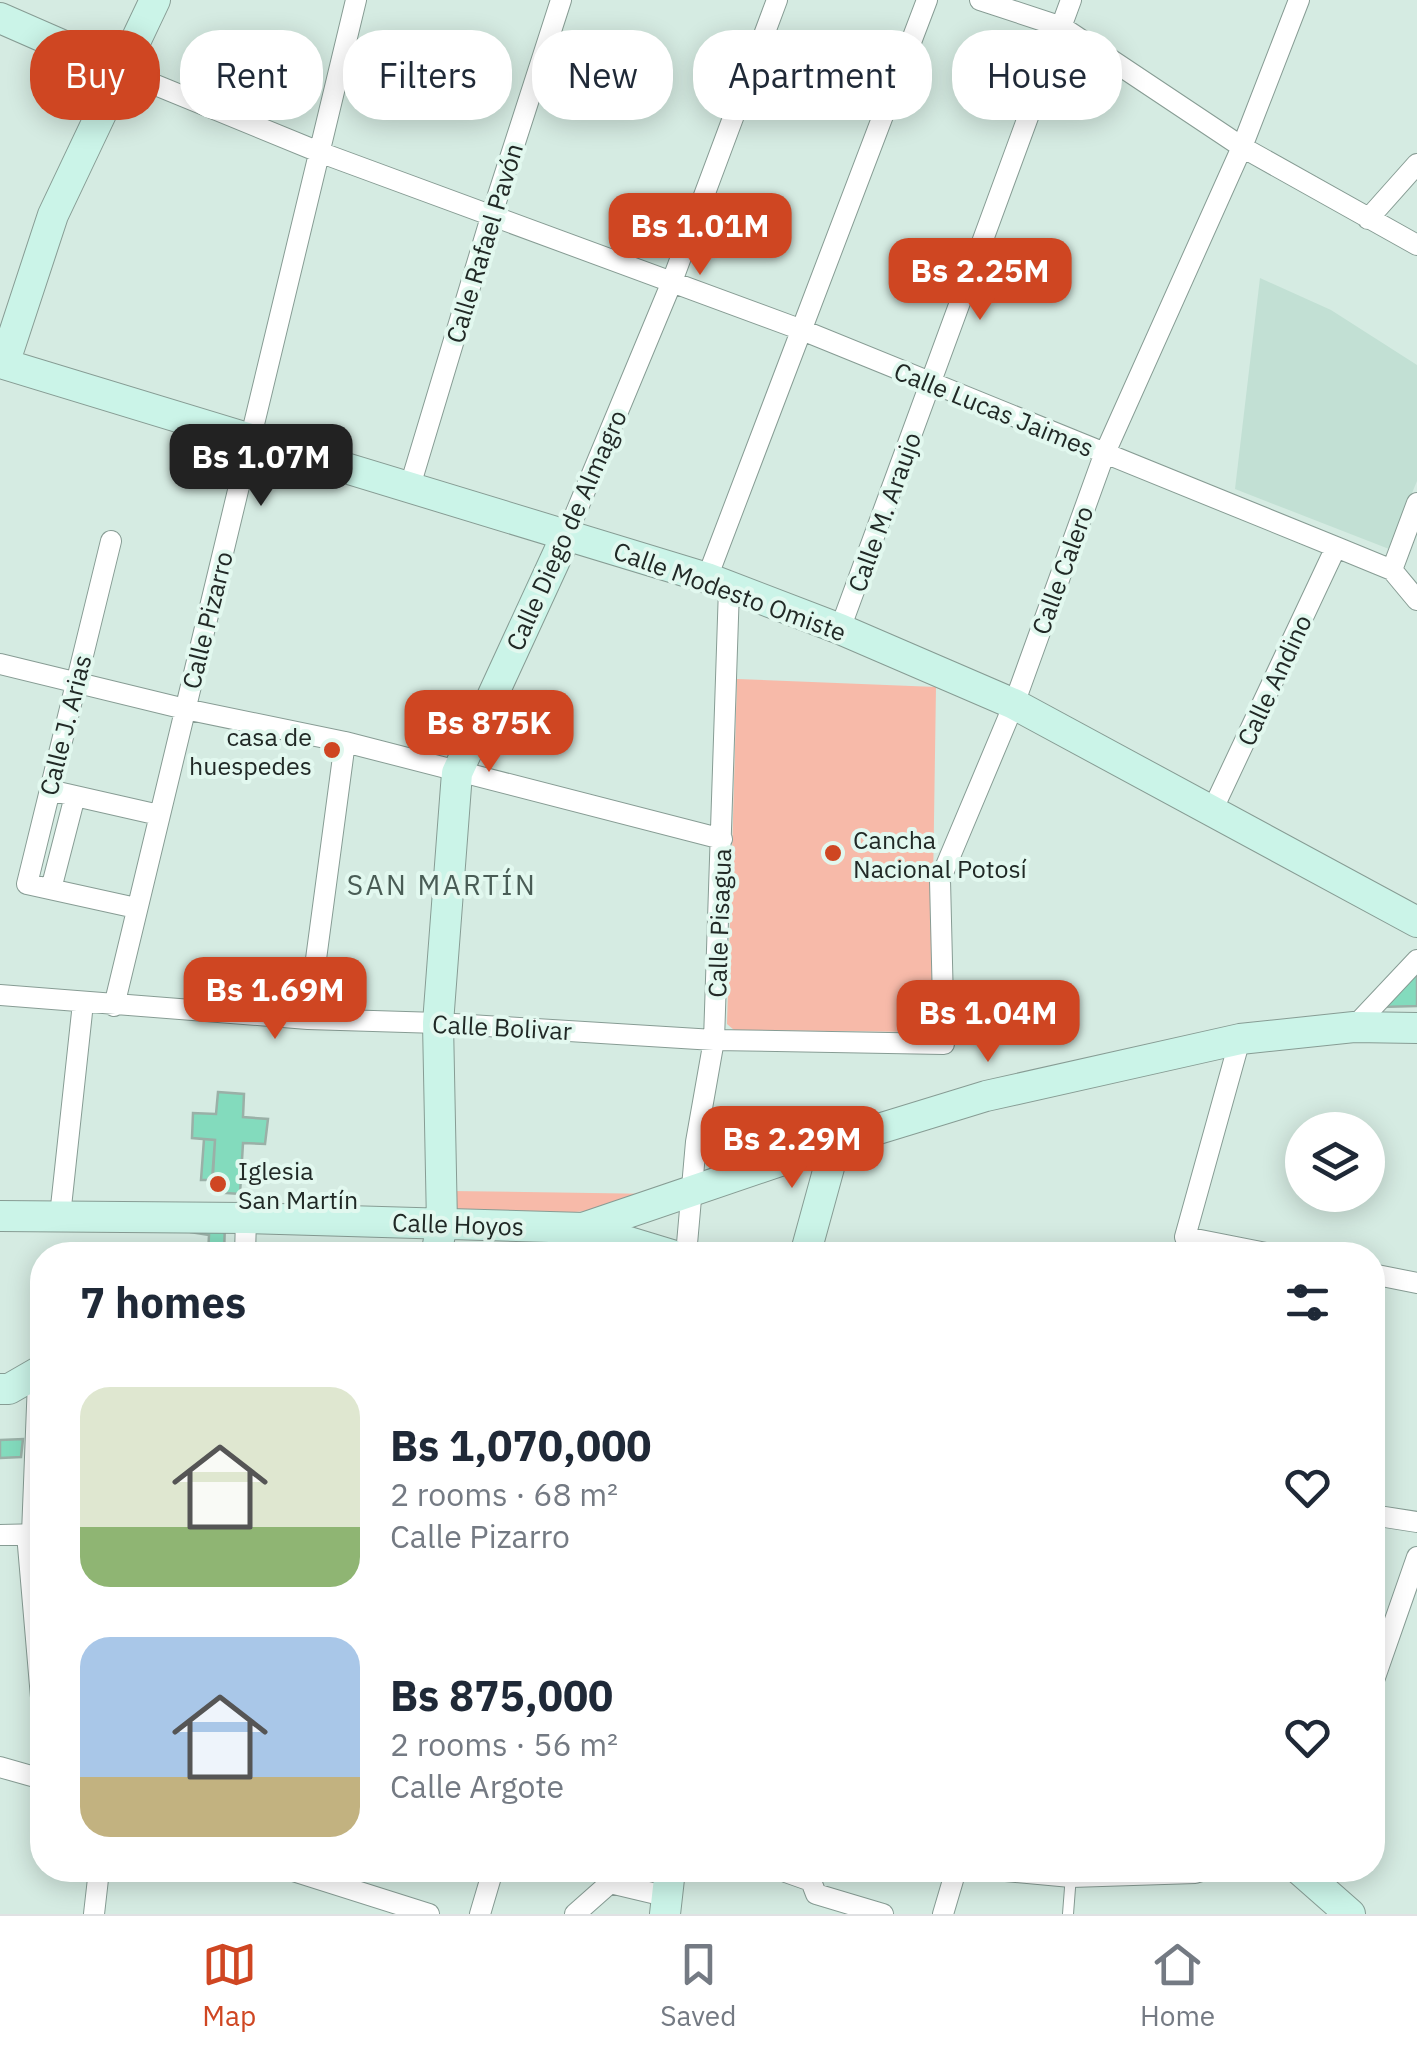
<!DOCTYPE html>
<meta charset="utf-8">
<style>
body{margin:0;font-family:"IBM Plex Sans",sans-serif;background:#f6f6f7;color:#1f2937;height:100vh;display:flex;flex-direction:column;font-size:38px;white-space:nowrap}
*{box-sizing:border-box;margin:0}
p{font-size:32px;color:#747a83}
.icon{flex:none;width:55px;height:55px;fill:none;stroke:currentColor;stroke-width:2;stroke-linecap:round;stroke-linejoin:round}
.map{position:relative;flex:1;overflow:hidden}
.sheet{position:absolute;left:30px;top:1242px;width:1355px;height:640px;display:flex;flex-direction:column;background:#fff;border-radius:40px;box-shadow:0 5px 25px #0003}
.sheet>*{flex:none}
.guide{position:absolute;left:30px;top:30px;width:1358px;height:90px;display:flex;gap:20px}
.tools{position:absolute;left:1285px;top:1112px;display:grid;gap:20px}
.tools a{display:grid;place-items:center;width:100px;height:100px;border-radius:50%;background:#fff;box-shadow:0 5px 25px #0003;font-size:50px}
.price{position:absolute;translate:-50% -85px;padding:0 22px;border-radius:20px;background:#cf4622;color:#fff;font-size:32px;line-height:65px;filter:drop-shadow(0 2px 5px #0008)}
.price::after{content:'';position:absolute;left:50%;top:60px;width:30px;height:22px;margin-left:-15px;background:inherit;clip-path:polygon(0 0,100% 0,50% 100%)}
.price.selected{background:#222;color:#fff}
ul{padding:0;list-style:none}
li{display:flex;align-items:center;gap:30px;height:250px;padding:0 50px}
li span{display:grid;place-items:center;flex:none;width:280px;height:200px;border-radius:30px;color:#555}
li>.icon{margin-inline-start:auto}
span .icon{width:120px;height:120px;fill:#fffc;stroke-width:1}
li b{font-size:42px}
h2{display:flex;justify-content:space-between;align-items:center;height:120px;padding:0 50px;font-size:42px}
.chip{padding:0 35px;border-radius:40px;background:#fff;box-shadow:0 5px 25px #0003;font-size:35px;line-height:90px}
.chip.selected{background:#cf4622;color:#fff}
.dock{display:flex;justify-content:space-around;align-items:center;height:140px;border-top:2px solid #e0e1e3;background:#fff;font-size:28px;color:#747a83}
.dock a{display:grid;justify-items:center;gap:5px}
.dock .selected{color:#cf4622}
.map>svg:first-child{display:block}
.built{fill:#c2e0d4}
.green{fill:#f7baa9}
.building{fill:#83dbbd;stroke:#9ab0a7;stroke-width:2.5}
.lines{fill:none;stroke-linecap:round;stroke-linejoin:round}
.service-casing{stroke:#879c94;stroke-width:12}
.minor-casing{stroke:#879c94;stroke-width:22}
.secondary-casing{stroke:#879c94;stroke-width:32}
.service{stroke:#fff;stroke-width:10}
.minor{stroke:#fff;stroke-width:20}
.secondary{stroke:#cbf4e8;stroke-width:30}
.poi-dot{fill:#cf4622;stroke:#e2f8ef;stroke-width:4}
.labels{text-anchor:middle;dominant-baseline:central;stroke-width:8;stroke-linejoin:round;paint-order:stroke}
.street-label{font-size:25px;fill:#212926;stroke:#e2f8ef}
.poi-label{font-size:25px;fill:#212926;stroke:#e2f8ef;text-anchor:start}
.neighbourhood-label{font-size:28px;letter-spacing:2.5px;fill:#495c55;stroke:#e2f8ef}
</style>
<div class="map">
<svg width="1417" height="1914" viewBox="0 0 1417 1914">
<rect width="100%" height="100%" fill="#d5ebe2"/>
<path class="built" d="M1260 278 1331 310 1417 365V481L1389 549 1235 489Z"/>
<path class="green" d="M737 679 936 687 931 1020 919 1032 734 1030 727 1024Z
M450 1191 659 1194 612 1209 550 1214 450 1209Z"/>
<path class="building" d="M1417 963V1006L1382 1007Z
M218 1092 244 1094 243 1117 268 1119 265 1144 243 1143 240 1194 212 1192 215 1140 192 1138 193 1113 216 1114Z
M204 1139 215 1140 212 1180H201Z
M225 1222 224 1255H208L209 1235 190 1232Z
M23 1439 21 1457 0 1458V1440Z"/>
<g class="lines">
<defs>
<path id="service" d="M27 1534 33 1381
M1068 1914 1071 1875"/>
<path id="minor" d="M980 0 1062 27 1242 147 1417 245
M119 70 319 152 802 330 1336 547 1392 570 1417 600
M1368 219 1417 164
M410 486 491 217 561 0
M567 534 671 284 777 0
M111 541 27 884 136 908
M1392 570 1417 503
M707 578 927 0
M840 629 1071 0
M0 664 185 709 345 742 722 839
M49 790 159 815
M1211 813 1336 547
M51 889 75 796
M0 995 308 1019 438 1023 714 1040 944 1044 940 880 1014 704 1104 455 1242 147 1299 0
M114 1006 356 0
M308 1019 345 742
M1354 1027 1417 960
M60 1216 83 1003
M1185 1237 1276 1255
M245 1255 246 1218
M686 1255 696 1142 714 1040 729 588
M1192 1255 1185 1237 1240 1039
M1372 1274 1417 1283
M1372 1515 1417 1522
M27 1534 42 1709
M0 1535 42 1534
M1372 1686 1417 1557
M0 1767 42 1779
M290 1870 429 1914
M780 1870 811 1881 816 1894 883 1914
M995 1870 1071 1877 1195 1873 1205 1870
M94 1914 99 1870
M480 1914 493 1870
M575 1914 610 1883 669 1897
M943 1914 956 1870"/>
<path id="secondary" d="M155 0 53 215 4 364 707 578 840 629 1014 704 1417 922
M0 18 119 70
M0 1216 246 1218 583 1228 672 1255
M583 1228 836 1142 986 1096 1240 1039 1354 1027 1417 1028
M436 1255 442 1224 438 1023 457 773 567 534
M805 1255 836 1142
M0 1389H9L42 1370
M1300 1870 1350 1914
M665 1914 670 1870"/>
</defs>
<use href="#service" class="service-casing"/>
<use href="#minor" class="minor-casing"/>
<use href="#secondary" class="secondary-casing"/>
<use href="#service" class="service"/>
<use href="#minor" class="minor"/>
<use href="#secondary" class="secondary"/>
</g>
<g class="poi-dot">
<circle cx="332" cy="750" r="10"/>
<circle cx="833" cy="853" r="10"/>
<circle cx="218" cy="1184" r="10"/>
</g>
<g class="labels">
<g class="street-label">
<text transform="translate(484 243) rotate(-73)">Calle Rafael Pavón</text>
<text transform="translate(994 409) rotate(22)">Calle Lucas Jaimes</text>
<text transform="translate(884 512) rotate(-70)">Calle M. Araujo</text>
<text transform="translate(566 530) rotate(-66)">Calle Diego de Almagro</text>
<text transform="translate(1062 570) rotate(-70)">Calle Calero</text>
<text transform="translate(730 591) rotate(20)">Calle Modesto Omiste</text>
<text transform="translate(207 620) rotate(-76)">Calle Pizarro</text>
<text transform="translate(1274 680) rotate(-65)">Calle Andino</text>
<text transform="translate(65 725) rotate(-76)">Calle J. Arias</text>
<text transform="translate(719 923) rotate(-88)">Calle Pisagua</text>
<text transform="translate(502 1027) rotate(3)">Calle Bolivar</text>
<text transform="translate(458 1224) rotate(2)">Calle Hoyos</text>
</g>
<g class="poi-label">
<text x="312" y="736" text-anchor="end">casa de<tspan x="312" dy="29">huespedes</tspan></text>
<text x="853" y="839">Cancha<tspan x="853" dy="29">Nacional Potosí</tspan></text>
<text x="238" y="1170">Iglesia<tspan x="238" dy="29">San Martín</tspan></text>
</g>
<g class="neighbourhood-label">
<text x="442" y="884">SAN MARTÍN</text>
</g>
</g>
</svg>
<div class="tools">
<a><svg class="icon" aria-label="layers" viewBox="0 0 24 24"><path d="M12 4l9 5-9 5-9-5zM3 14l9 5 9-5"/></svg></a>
</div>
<b class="price" style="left:700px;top:278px">Bs 1.01M</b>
<b class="price" style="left:980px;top:323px">Bs 2.25M</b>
<b class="price selected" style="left:261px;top:509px">Bs 1.07M</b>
<b class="price" style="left:489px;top:775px">Bs 875K</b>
<b class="price" style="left:275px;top:1042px">Bs 1.69M</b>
<b class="price" style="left:988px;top:1065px">Bs 1.04M</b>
<b class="price" style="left:792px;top:1191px">Bs 2.29M</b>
<div class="guide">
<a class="chip selected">Buy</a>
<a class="chip">Rent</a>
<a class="chip">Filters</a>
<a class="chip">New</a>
<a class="chip">Apartment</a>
<a class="chip">House</a>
</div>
<section class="sheet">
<h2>7 homes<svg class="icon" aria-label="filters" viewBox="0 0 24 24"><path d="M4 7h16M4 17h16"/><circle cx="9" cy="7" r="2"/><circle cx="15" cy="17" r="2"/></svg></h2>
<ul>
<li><span style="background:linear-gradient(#dfe7d0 70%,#8fb573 0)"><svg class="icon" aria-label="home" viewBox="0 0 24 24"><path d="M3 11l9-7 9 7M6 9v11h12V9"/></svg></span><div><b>Bs 1,070,000</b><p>2 rooms · 68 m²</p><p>Calle Pizarro</p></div><svg class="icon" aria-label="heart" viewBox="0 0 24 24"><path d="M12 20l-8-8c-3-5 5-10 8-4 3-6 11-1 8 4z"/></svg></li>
<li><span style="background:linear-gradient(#a9c7e8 70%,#c2b280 0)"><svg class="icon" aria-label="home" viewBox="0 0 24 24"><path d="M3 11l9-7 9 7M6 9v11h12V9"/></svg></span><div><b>Bs 875,000</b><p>2 rooms · 56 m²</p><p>Calle Argote</p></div><svg class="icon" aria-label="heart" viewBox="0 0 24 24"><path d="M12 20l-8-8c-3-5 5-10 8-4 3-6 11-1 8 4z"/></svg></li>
</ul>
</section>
</div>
<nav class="dock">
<a class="selected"><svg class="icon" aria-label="map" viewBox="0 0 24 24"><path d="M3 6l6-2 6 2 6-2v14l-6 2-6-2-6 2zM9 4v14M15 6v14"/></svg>Map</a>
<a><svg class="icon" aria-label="saved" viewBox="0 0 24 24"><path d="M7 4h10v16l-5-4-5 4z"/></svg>Saved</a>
<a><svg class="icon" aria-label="home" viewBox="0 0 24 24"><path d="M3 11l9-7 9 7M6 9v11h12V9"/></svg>Home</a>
</nav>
